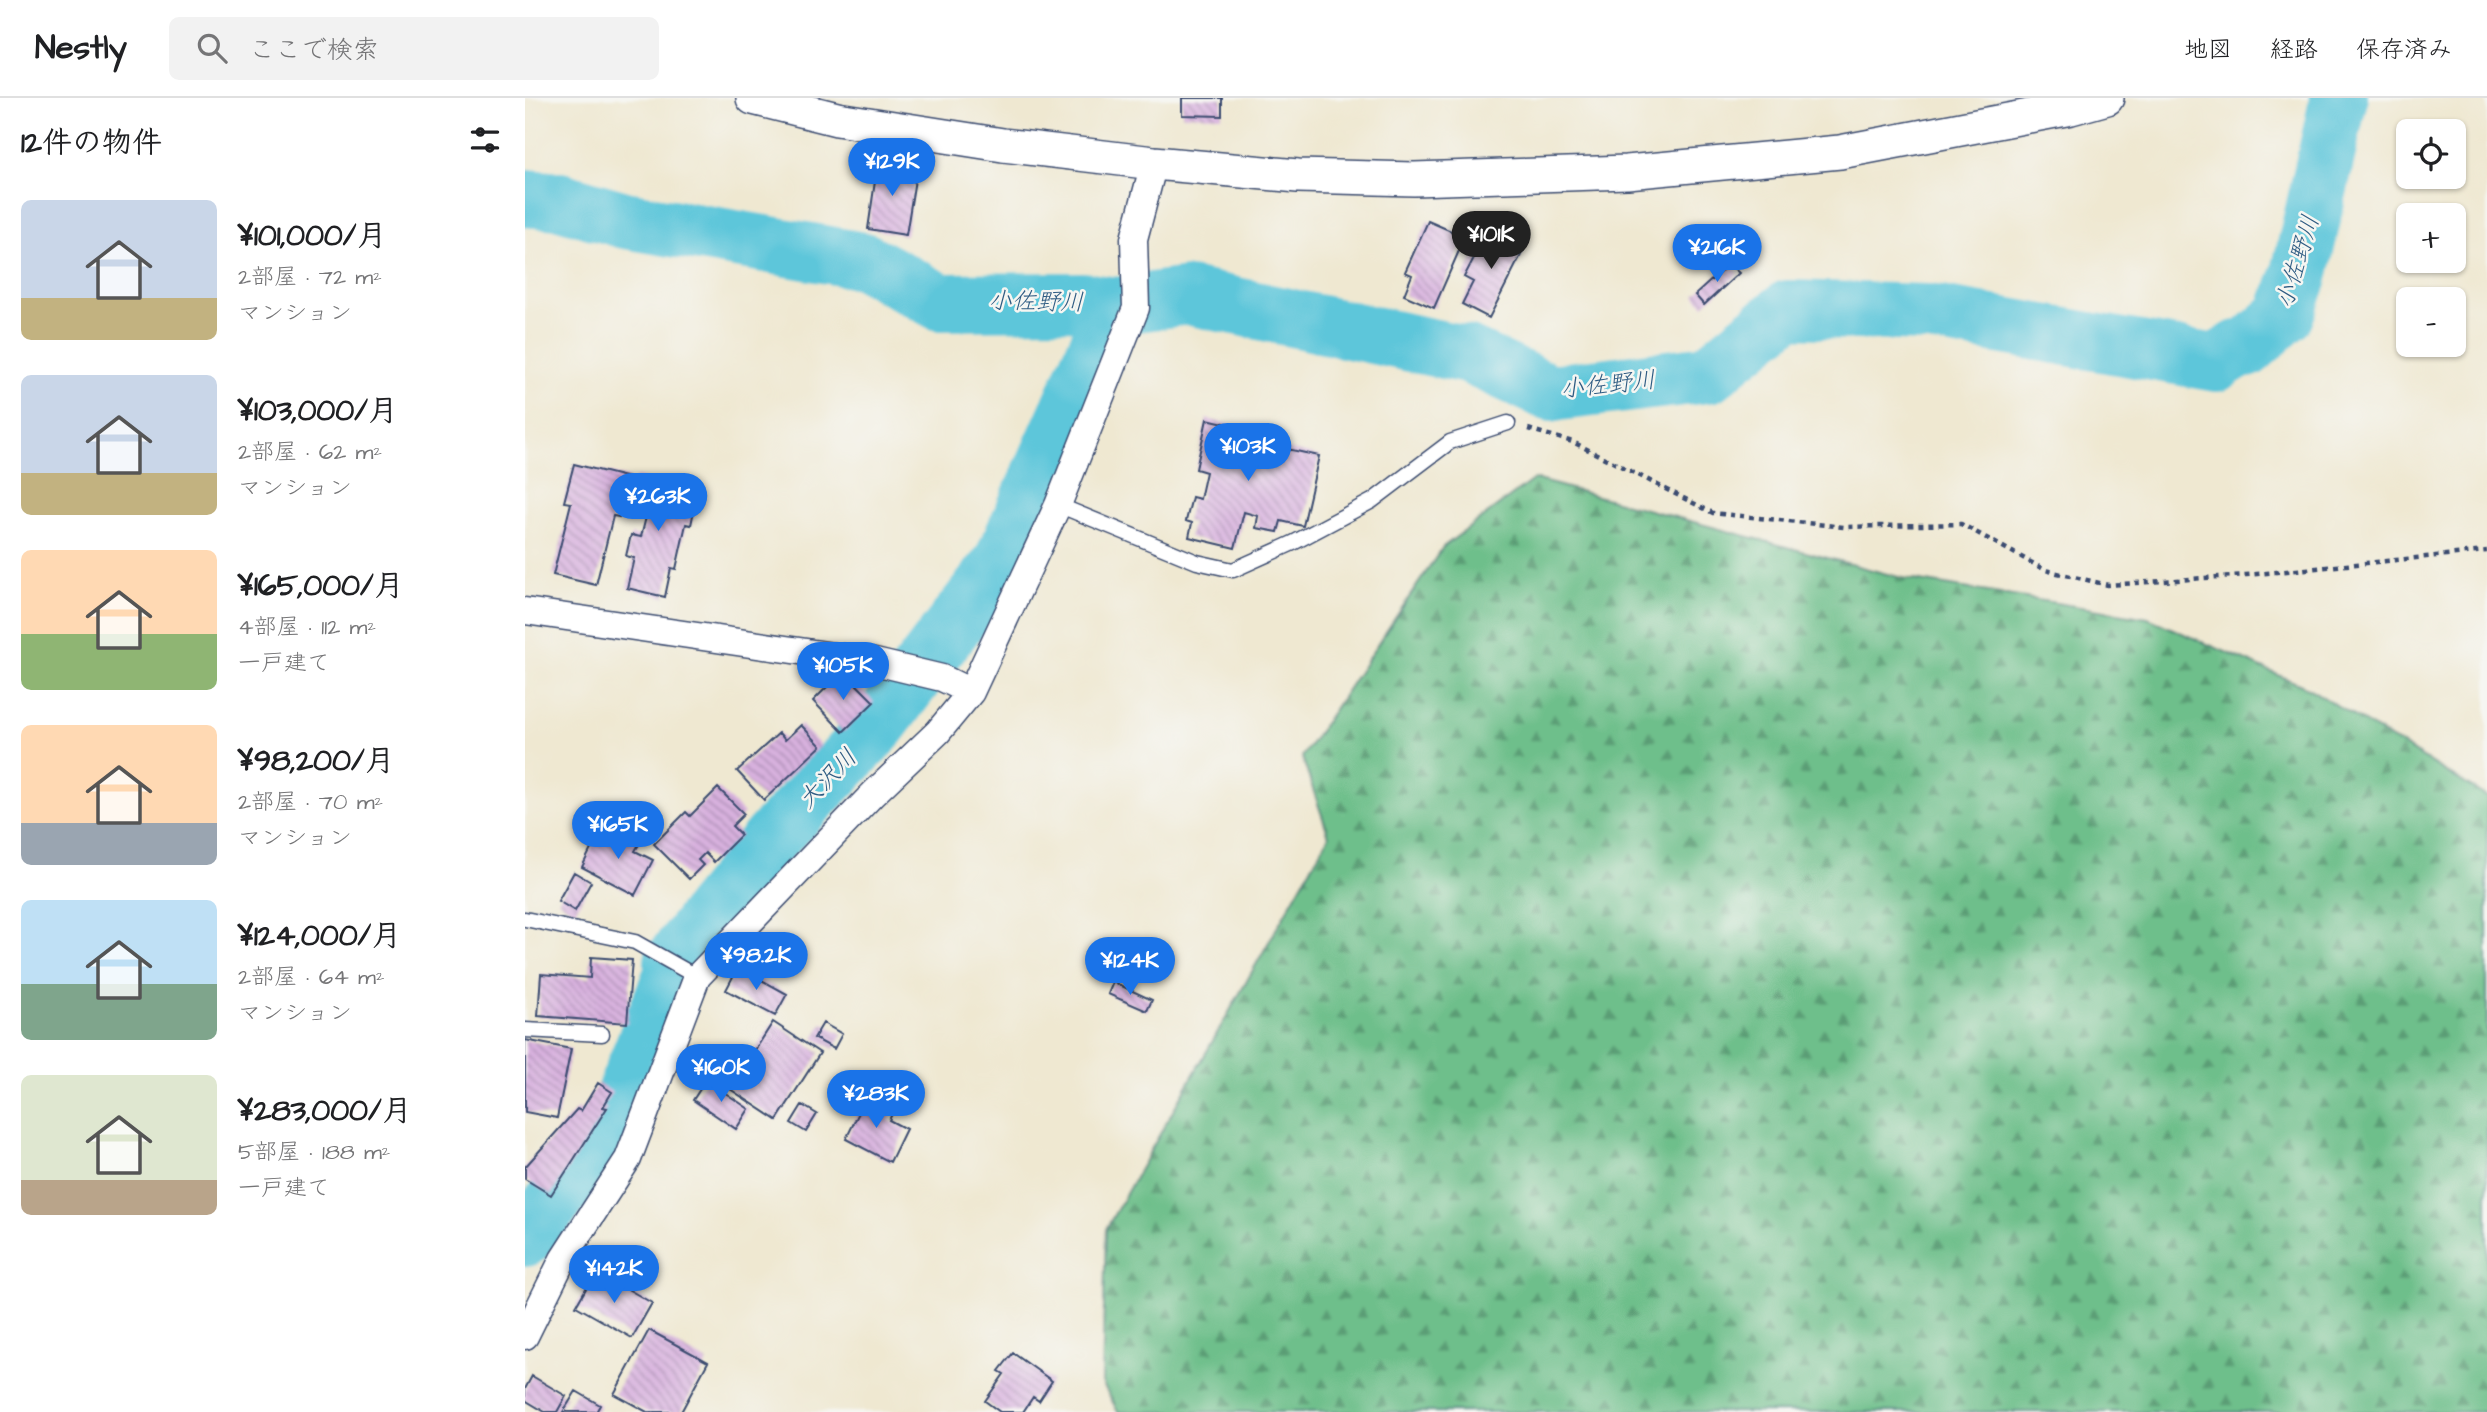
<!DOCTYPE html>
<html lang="ja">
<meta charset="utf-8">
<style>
body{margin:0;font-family:"Architects Daughter","Klee One",sans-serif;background:#f2f2f2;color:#202124;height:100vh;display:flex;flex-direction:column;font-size:26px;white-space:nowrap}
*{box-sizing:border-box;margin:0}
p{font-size:23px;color:#757577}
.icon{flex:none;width:38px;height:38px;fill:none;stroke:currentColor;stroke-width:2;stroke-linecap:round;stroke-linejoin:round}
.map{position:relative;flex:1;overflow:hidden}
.drawer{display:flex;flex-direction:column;background:#fff;width:525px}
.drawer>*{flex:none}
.buttons{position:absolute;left:1871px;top:21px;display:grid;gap:14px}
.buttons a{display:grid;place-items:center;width:70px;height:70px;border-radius:10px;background:#fff;box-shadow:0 2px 5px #0004;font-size:35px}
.price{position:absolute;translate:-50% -60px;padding:0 16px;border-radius:24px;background:#1a73e8;color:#fff;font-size:23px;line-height:46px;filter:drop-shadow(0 2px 4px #0008)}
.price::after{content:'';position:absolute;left:50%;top:42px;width:21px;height:16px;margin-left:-10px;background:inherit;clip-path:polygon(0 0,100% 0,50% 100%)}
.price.selected{background:#222;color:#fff}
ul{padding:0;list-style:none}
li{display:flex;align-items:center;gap:21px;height:175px;padding:0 21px}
li span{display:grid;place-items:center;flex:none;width:196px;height:140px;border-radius:10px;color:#555}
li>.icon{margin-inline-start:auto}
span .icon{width:84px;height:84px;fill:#fffc;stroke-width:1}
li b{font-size:30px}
h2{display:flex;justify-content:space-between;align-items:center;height:84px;padding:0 21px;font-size:30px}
header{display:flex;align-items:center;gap:42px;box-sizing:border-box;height:98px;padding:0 35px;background:#fff;border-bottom:2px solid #e0e0e0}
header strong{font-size:33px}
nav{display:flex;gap:38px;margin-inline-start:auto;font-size:24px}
.search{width:490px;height:63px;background:#f2f2f2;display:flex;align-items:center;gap:18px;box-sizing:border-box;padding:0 24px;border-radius:10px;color:#757577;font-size:26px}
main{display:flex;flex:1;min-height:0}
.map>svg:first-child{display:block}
.forest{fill:url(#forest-firs);stroke:#447774;stroke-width:2}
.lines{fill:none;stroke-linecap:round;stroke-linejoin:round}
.river{stroke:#5dc6da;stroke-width:58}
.building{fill:url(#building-back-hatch)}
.service-casing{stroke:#3b4b6f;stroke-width:17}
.minor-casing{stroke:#3b4b6f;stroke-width:29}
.tertiary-casing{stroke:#3b4b6f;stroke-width:36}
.path{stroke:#3b4b6f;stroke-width:4.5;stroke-dasharray:5 5;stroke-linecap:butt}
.service{stroke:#fff;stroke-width:14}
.minor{stroke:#fff;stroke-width:26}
.tertiary{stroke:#fff;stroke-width:33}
.labels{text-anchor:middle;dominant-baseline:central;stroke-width:5;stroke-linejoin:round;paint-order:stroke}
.water-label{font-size:24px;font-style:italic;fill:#2f5c83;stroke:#f6f6f2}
</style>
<header>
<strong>Nestly</strong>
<div class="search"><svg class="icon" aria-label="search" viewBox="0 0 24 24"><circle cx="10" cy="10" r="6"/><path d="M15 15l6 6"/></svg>ここで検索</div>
<nav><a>地図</a><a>経路</a><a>保存済み</a></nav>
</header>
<main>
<section class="drawer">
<h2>12件の物件<svg class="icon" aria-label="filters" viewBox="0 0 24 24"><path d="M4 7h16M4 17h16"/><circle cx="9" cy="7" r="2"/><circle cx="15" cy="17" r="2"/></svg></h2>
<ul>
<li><span style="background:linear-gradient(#c9d6e8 70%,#c2b280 0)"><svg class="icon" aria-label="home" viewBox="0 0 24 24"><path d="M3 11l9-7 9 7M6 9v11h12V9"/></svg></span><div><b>¥101,000/月</b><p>2部屋 · 72 m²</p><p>マンション</p></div></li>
<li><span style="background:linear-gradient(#c9d6e8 70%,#c2b280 0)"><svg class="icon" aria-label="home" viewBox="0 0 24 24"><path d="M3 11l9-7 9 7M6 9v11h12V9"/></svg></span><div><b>¥103,000/月</b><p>2部屋 · 62 m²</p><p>マンション</p></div></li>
<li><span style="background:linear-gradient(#ffd9b3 60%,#8fb573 0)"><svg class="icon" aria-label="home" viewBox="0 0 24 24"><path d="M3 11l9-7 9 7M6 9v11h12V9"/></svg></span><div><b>¥165,000/月</b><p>4部屋 · 112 m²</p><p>一戸建て</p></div></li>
<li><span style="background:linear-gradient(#ffd9b3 70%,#9aa5b1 0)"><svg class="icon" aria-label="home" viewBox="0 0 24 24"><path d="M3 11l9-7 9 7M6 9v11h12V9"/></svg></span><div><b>¥98,200/月</b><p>2部屋 · 70 m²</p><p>マンション</p></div></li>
<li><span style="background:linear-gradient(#bfe0f5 60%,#7fa58c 0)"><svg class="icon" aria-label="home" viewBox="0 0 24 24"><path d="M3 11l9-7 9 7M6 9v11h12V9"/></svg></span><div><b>¥124,000/月</b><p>2部屋 · 64 m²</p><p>マンション</p></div></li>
<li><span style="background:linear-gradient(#dfe7d0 75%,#b9a48a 0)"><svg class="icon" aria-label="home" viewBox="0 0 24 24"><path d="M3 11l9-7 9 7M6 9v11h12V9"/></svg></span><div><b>¥283,000/月</b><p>5部屋 · 188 m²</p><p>一戸建て</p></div></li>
</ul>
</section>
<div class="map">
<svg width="1962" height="1314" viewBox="0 0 1962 1314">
<defs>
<pattern id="forest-firs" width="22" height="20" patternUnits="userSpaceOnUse" patternTransform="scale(1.75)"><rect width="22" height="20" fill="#6ebf8b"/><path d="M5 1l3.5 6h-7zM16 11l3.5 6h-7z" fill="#5a9c75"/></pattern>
<pattern id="building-back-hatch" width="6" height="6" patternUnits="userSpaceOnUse" patternTransform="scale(1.75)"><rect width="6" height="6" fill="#d8b1de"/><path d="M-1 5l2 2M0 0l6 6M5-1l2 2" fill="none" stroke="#ae90b7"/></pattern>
</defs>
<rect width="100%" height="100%" fill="#f6f6f2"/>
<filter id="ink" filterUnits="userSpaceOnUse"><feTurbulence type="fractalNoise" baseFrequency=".0143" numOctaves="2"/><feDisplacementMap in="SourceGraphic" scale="14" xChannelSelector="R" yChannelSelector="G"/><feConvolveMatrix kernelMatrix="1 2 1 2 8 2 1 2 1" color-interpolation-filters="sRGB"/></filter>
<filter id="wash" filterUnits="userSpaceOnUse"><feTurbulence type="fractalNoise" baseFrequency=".00686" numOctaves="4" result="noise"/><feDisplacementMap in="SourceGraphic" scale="28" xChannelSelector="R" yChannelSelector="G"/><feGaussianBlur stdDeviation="1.57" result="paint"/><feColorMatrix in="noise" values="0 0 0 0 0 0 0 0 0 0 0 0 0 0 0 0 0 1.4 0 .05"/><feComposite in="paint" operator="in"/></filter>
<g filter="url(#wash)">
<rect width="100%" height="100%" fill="#efe8d1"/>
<path class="forest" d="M1009 381 1377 480 1623 520 1783 590 1962 699V1314H593L577 1284 581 1131 804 738 777 659 918 449Z"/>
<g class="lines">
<path class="river" d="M0 100 35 103 100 122 339 163 415 204 557 203 590 208 663 198 943 257 1026 295 1183 276 1263 211 1404 215 1691 265 1713 251H1722L1760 217 1774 179 1814 0
M0 1140 84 1035 148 875V863L188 811 246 740 347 635 477 464 590 208"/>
</g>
<g id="blocks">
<path class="building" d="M657 0H697V18L657 17Z
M353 63 392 69 381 137 343 131Z
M903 123 940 139 909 210 879 197 887 177 880 174Z
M965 129 993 143 989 149 998 153 964 220 937 206 948 184 939 179Z
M1204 166 1214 175 1179 207 1170 197Z
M682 321 755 338 753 349 794 358 778 428 756 423 753 434 731 430 733 418 719 414 710 450 664 439 667 425 661 423 667 399 675 401 681 374 671 371Z
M49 366 104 380 94 419 88 418 71 487 28 477 46 405 39 404Z
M111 379 173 393 166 427 161 426 151 471 146 470 140 499 102 490 109 460 101 458 106 437 116 439 121 419 103 415Z
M318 573 349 604 318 634 288 603Z
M276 627 296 648 239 702 212 673 254 635 260 642Z
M193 690 219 716 207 728 216 737 189 764 180 755 173 762 178 767 164 781 129 746 161 714 165 718Z
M93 731 116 743 110 753 128 762 110 797 57 769 74 735 87 741Z
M49 774 66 784 50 813 33 803Z
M66 859 107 862 102 925 13 918 16 876 65 880Z
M213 869 262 896 250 918 201 892Z
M588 884 627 902 622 913 583 896Z
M248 924 295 955 252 1022 205 991Z
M298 925 317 936 309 951 289 940Z
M0 942 46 951 32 1020 0 1014Z
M181 982 224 1011 211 1031 168 1002Z
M73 985 87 994 78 1009 82 1010 26 1097 0 1081V1069L52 1011 56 1013Z
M342 998 369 1012 364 1022 381 1031 365 1064 321 1041Z
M277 1007 292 1016 281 1034 266 1025Z
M71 1173 127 1205 107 1240 51 1208Z
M124 1232 183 1264 156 1314H122L89 1296Z
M488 1255 527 1283 514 1303 508 1299 498 1314H475L460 1303 479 1276 474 1273Z
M7 1278 41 1298 32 1314H20L0 1302V1291Z
M51 1293 75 1307 71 1314H38Z"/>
</g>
</g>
<g filter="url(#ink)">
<use href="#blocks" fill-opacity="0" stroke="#3b4b6f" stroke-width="2"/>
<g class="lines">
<defs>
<path id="service" d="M533 407 672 464 708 472 768 445 847 403 925 344 983 325
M0 821 110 844 172 879
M0 932 77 936"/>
<path id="minor" d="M0 513 350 564 417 580 446 594
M0 1238 38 1161 103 1061 172 879 348 696 413 634 446 594 533 407 611 210 609 141 629 65"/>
<path id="tertiary" d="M228 0 312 21 478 47 629 65 773 78 889 81 1102 74 1315 54 1546 10 1582 0"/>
</defs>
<use href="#service" class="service-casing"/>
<use href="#minor" class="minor-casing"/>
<use href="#tertiary" class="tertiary-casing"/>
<path class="path" d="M1003 331 1048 344 1188 415 1319 429 1436 426 1520 472 1583 487 1721 477 1962 453"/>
<use href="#service" class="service"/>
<use href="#minor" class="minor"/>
<use href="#tertiary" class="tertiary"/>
</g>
</g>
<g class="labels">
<g class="water-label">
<text transform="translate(1773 164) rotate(-73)">小佐野川</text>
<text transform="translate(511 204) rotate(1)">小佐野川</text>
<text transform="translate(1083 287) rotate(-6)">小佐野川</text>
<text transform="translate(303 681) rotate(-46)">大沢川</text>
</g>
</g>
</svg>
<div class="buttons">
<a><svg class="icon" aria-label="locate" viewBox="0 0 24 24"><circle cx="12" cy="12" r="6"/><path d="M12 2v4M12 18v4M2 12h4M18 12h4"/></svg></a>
<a>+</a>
<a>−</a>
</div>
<b class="price" style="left:367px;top:100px">¥129K</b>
<b class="price selected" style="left:966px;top:173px">¥101K</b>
<b class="price" style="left:1192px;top:186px">¥216K</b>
<b class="price" style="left:723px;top:385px">¥103K</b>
<b class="price" style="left:133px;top:435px">¥263K</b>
<b class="price" style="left:318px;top:604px">¥105K</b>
<b class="price" style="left:93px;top:763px">¥165K</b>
<b class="price" style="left:231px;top:894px">¥98.2K</b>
<b class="price" style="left:605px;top:899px">¥124K</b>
<b class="price" style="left:196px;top:1006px">¥160K</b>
<b class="price" style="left:351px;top:1032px">¥283K</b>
<b class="price" style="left:89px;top:1207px">¥142K</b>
</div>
</main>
